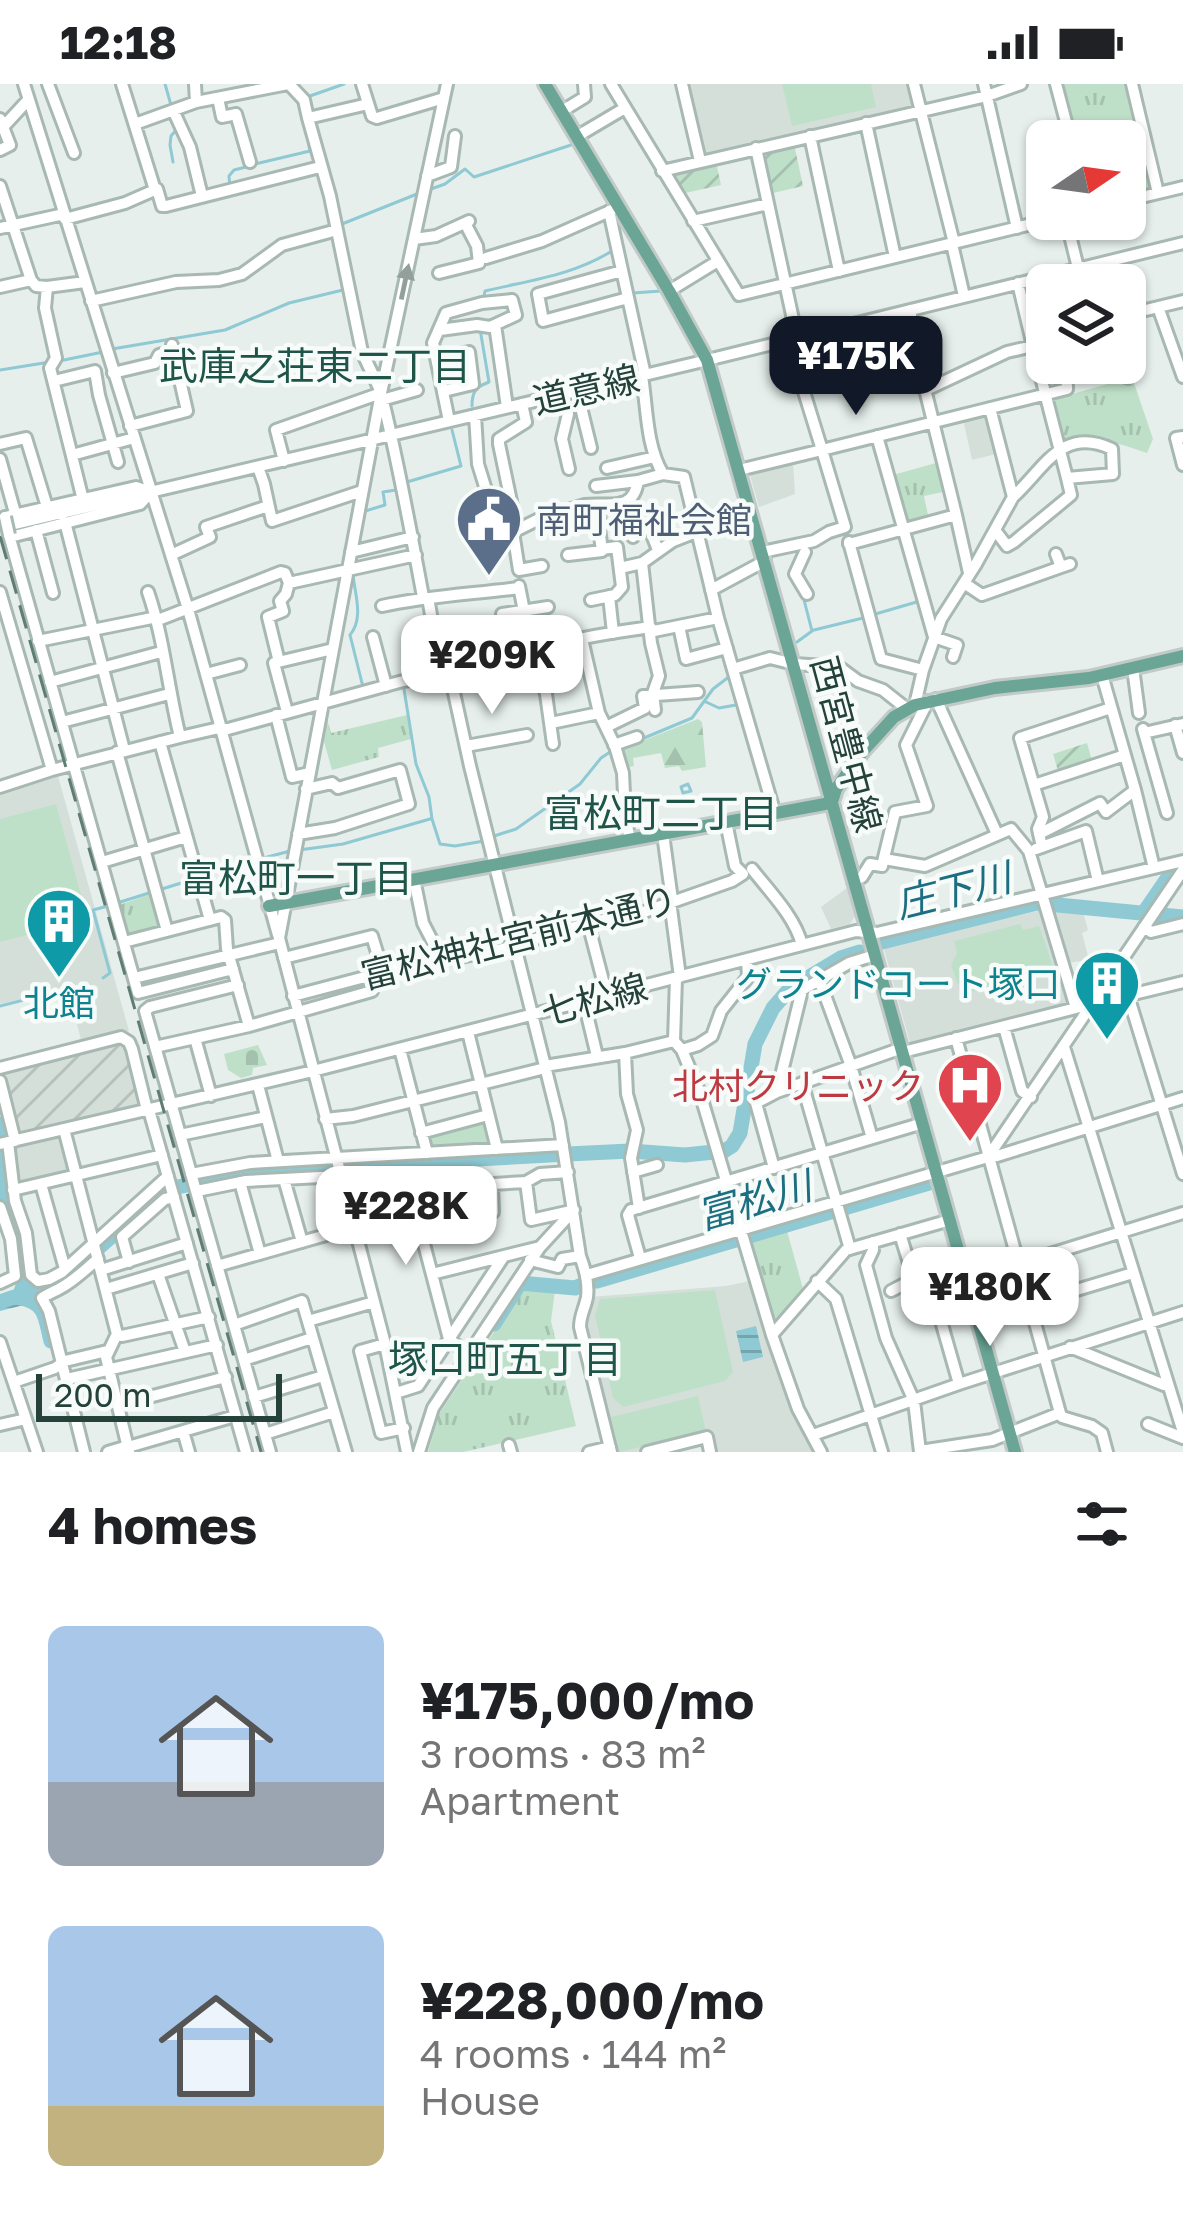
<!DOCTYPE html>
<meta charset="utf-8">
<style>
body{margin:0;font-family:"Golos Text","Noto Sans JP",sans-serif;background:#f6f6f6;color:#202124;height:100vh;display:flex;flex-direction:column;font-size:45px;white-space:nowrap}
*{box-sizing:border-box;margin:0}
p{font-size:39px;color:#757577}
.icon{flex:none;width:66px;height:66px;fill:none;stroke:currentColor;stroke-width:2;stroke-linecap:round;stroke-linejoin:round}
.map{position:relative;height:1368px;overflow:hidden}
.details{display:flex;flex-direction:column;background:#fff;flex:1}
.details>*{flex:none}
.needle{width:78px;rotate:77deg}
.tools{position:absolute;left:1026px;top:36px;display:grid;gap:24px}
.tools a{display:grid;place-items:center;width:120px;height:120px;border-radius:18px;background:#fff;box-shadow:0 3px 9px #0004;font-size:60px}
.scale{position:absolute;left:36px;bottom:30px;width:246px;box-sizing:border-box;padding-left:12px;border:6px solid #24423a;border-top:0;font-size:33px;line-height:42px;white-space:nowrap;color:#24423a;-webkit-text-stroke:9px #f7fbf9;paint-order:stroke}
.price{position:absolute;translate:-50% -102px;padding:0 27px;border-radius:24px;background:#fff;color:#222;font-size:39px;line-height:78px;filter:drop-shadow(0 3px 6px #0008)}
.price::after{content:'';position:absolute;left:50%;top:72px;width:36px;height:27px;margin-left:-18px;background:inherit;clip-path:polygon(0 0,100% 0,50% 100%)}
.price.active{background:#111827;color:#fff}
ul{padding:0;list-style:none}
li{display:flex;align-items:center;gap:36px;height:300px;padding:0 48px}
li span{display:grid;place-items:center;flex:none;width:336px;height:240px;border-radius:18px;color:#555}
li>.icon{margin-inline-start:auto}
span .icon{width:144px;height:144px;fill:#fffc;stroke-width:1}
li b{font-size:51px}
h2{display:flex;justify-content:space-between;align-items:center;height:144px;padding:0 48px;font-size:51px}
.status{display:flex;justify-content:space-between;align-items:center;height:84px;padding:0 60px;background:#fff;direction:ltr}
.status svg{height:33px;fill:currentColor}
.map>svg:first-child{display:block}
.built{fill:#d4dfda}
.industrial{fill:url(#industrial-furrows)}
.forest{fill:url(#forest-firs)}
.cemetery{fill:url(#cemetery-stones)}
.park{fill:url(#park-tufts)}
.garden{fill:url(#garden-furrows)}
.pitch{fill:#bfe0c8}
.water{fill:url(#water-rules)}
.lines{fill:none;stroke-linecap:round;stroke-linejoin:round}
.stream{stroke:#8ec9d4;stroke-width:3}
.river{stroke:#8ec9d4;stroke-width:15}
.minor-casing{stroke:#a8b8b2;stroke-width:16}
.major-casing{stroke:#c2cac8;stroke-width:18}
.minor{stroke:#fff;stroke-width:10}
.major{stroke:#6aa596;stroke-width:12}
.rail{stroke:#5f7d75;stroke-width:3;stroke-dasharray:24 12;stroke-linecap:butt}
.minor-bridge-casing{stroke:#a8b8b2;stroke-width:16;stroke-linecap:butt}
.minor-bridge{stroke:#fff;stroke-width:10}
.oneway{fill:#92a09c}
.labels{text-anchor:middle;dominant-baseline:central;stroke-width:9;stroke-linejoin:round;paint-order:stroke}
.street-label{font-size:36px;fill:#24423a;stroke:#f7fbf9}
.service-label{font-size:36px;fill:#4e5e75;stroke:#f7fbf9;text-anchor:start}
.culture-label{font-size:36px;fill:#0d838f;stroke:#f7fbf9;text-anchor:end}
.health-label{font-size:36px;fill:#be3a42;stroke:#f7fbf9;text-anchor:end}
.neighbourhood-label{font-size:39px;fill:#1f5548;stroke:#f7fbf9}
.water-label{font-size:39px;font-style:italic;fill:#1c6f80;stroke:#f7fbf9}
</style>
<div class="status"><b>12:18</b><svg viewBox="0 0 49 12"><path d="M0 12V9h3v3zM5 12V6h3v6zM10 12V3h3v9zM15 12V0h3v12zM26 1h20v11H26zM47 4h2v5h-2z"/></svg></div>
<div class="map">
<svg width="1183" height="1368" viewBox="0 0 1183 1368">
<defs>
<pattern id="industrial-furrows" width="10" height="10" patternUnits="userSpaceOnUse" patternTransform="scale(3)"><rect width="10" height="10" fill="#d4dfda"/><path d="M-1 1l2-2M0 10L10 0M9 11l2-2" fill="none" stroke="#b6c1bc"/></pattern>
<pattern id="forest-firs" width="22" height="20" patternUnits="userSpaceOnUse" patternTransform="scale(3)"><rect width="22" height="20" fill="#bfe0c8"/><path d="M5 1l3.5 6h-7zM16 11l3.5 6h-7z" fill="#a4c1ad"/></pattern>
<pattern id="cemetery-stones" width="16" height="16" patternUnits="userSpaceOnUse" patternTransform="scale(3)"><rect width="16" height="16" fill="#bfe0c8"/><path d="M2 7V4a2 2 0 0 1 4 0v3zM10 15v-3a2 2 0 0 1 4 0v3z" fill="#a4c1ad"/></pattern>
<pattern id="park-tufts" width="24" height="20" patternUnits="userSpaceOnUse" patternTransform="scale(3)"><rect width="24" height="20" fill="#bfe0c8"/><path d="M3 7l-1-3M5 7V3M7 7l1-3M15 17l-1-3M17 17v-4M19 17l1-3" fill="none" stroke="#a4c1ad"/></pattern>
<pattern id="garden-furrows" width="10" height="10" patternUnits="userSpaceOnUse" patternTransform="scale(3)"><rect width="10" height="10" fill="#bfe0c8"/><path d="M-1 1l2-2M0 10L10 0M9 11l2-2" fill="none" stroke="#a4c1ad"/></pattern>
<pattern id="water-rules" width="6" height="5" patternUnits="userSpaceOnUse" patternTransform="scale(3)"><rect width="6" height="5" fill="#8ec9d4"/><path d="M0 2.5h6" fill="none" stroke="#74a5ad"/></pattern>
</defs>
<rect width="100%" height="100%" fill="#e6efeb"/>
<path class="built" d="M685 0H911L915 23 702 70Z
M983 330 988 333 996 370 972 376 963 335Z
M793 378 795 410 759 423 750 391 752 388Z
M58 692 129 947 82 959 67 904 0 920V709Z
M847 804 855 832 850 840 831 845 821 823Z
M1042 826 1072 918 1070 922 913 961 910 959 883 862Z
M1051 826 1083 828 1088 846 1082 849 1089 876 1067 879Z
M56 1051 63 1056 70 1086 67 1090 19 1101 15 1099 11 1068 14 1060Z
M750 1197 797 1336 801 1337 817 1368H714L708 1350 636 1368H615L583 1240 590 1213 726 1202Z"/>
<path class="industrial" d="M120 959 127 965 141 1016 138 1022 20 1049 17 1047 4 994 6 988Z"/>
<path class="forest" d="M698 635 702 638 706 683 682 687 679 682 665 684 661 669 633 674 634 682 624 684 619 666Z"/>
<path class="cemetery" d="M258 961 267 981 253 984 252 991 241 994 228 986 224 970Z"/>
<path class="park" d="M1059 0H1128L1151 101 1147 107 1125 113V57H1074Z
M1132 293 1153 355 1147 369C1119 360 1095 349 1065 359L1062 357 1052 318 1055 315Z
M936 379 943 408 924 412 928 431 909 437 906 435 893 391Z
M325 628 331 649 407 631 411 655 378 664 379 673 332 686 321 647Z
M154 809 163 844 128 853 119 821Z
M485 1034 494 1060 430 1064 427 1052Z
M786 1143 803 1205 774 1240 747 1154Z
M523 1205 555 1206 551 1237 576 1342 463 1368H428L439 1330Z"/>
<path class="garden" d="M794 60 803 102 769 110 761 72 764 67Z
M716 78 721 101 681 110 671 92 672 88Z
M1087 659 1093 680 1059 690 1053 670Z"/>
<path class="pitch" d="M782 0H871L876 23 792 42Z
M56 720 88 836 0 858V735Z
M1020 840 1023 846 1039 842 1054 885 971 908 957 899 951 881 957 869 954 857Z
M715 1206 733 1288 725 1297 623 1323 613 1314 595 1231 600 1215Z
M698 1312 706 1348 619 1368 611 1333Z"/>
<path class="water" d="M28 1192 29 1200 36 1203 39 1210 34 1221H24L0 1227V1214L16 1205 20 1194Z
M756 1242 763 1273 743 1278 736 1247Z"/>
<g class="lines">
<path class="stream" d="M165 0 171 21
M307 13 344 0
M630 41 688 137
M705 72 736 64
M173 78 170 61 171 52 178 44
M255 80 310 67 308 55
M664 80 695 74
M230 104 229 92 234 86 246 83
M431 105 445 100 465 85 474 93 571 61
M342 140 422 108
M694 147 711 177
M633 209 661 207
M484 212 485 207C531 196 571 192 612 167
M112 265 225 246 289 219 343 206
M59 277 103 268
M0 286 50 278
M472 322C472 307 476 303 489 298L480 245
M407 398 461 382 452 346
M362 428 385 421 383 408 396 406
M353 491C355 511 364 534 350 551L363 603
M872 531 920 517
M814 546 863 534
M797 558 812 547 803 512
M751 585 770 579
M403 599 416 680 429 713 432 735 440 760 455 762 484 757
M706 618 719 624 736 621
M644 654 692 634 713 605 730 592
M686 708 683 709 681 703 688 700 691 707 687 708
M491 753 516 745 580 700 601 674 613 666
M299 766 343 760 430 735
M260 775 290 767
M203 792 251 777
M117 819 194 795
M103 894 110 889 93 826 108 822
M0 922 63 906"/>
<path class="river" d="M1143 830 1169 792
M882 858 1037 819 1183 833
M0 1040C2 1065 1 1093 7 1118 13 1146 36 1184 19 1211
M597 1197 929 1099
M20 1214C47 1219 45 1234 51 1257
M0 1218 61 1197 164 1106 246 1088 568 1070 630 1067 685 1071 724 1067 732 1062 740 1049 755 960 773 924 787 908 801 898 841 874 860 868
M494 1240 520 1199 575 1204 582 1201"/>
<defs>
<path id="minor" d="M24 0 188 525 278 851
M48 0 74 69
M122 0 155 106
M195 0 196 18
M289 0 304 16 308 34
M362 0 372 32 377 34 444 14
M611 0 739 211 1052 135
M682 0 700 77
M914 0 954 159
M984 0 1017 144
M1056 0 1071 57
M1132 0 1158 109
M218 14 222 33 236 30 250 78
M368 20 308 34 330 112 362 268 381 308
M173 26 190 63 202 112
M562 27 585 13 584 0
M0 35 10 61 0 66
M866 39 895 173
M135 40 196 18 288 0
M4 42 28 16
M810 52 839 187
M576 53 625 24
M756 64 797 254
M662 87 987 12 1021 0
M427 92 451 83 455 52
M0 102 31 196
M1125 117 1183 103
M609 127 645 291
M65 135 125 119 157 105 162 122H166L320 83
M1066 135 1078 184
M693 137 768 120
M0 144 64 130
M414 155 436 152 469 137
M952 160 964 212
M486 174 542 157 612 126
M1082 183 1090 201
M622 187 538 210 543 237 628 214
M439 189 479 179 477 162 465 139
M1018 199 1033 262
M0 203 31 196 36 202 47 203 85 198
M47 203 45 224 56 274 50 284 83 416
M669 207 718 177
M91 217 176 198 219 196 242 190 282 161 337 146
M1158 223 1183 293
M1125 231 1183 217
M495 241 507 323
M440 246 477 241 490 243 516 231 512 216 482 219 446 229 433 259 449 337
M438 274 469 268 473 300 444 307
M1122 279 1128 294
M113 289 155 279 159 271 173 267
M642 292C647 323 646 362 663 390L684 393 718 534 775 730
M54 297 95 287 99 311 118 378
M926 306 1007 268 1033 262 1067 394 1113 390 1112 365C1062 341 1044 385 1013 413
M577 307 591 364
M564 310 568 330 562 355 569 385
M382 316 417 306
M383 317C399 382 411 448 423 513
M475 331 478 380 487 409 491 451 513 448 519 486 542 482
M130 342 187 327 172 261
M877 352 934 553 957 561 953 573
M1183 353 1176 354 1183 381
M0 360 26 354 47 423
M72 371 134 354
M0 375 15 429
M284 377 276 346 381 309
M258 383 264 400 272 437 362 407
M607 384 655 373
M739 386 822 366 788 256
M596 402 638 397 663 390
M621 419 633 453
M956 431 969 489
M5 433 136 403 151 408 140 420 10 453
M65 438 124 666
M647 438 658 466
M11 441 695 279 1183 159
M36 446 53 509
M517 446 499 360V355L526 338 522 320
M995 446 1007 462 1014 458 1071 411 1067 394
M513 448 539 435 585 421C609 418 633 429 638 397
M9 451 138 909 233 885
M849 458 881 575 923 586
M849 460 956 431 923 297 910 226
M351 468 413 453
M762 468 814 457 829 448 845 443 822 366 1067 305 1066 279
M805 468 795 490 807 510
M1056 470 1061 483 1070 480
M171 471 210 453 206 443 268 422
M568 471 602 467 599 444 600 422
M642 479 651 559 659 592 653 609 655 626
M620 484 642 479 673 457 696 448
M964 499 982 511 1061 483
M519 502 532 568
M711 506 765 477
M0 508 52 686 0 703
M148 508C164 554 168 605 180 653
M609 512 613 549
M428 514C433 540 436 572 451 595L470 682 559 1038 580 1172C585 1185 589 1198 587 1213 585 1224 580 1231 580 1243L611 1368
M591 516 615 511 622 503 617 463 602 465
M382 522C427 512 473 510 519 504
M502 530 548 523
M679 542 686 575 727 564
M373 553 386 602
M582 555 599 629 615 662 623 689 625 732 630 756
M38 557 152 534 158 536 281 488 285 489 289 499 416 471
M534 567 546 610 553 660
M279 578 268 533 283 527 280 517 286 510 289 499
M1133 584 1139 629
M733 585 770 574 794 580 839 583 858 597 883 606 907 625
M206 590 240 581
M1102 591 1135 706 1154 784
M451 595C471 593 487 582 506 575 552 558 602 550 650 543L654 547 718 534
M50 598 161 568
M936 615 997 750
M915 621 923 586 941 535 976 480 1013 413 990 324
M287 628 274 579 333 565
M276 631 292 693 310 689
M62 638 169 610
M551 639 599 629
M1175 641 1183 669
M606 643 645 624 643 612 698 608
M1143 645 1167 729
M1144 649 1183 640
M160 658 210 836
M614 661 637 653
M466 662 527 651
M117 668 167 847
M52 686 180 653 219 644 228 645 403 597 446 590
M1034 701 1125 671
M298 750 335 744 409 720 400 686 338 704 332 699 306 705
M663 750 672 816
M1039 750 1100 719 1106 728 1135 706
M1042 763 1038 745 1043 733 1020 654 1111 624
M1036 765 1086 747 1098 797
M884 775 925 782 1011 745 1029 767 1076 924 1183 898
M102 778 186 753
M752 785C770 808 795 833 802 861
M414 795 423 839 442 876
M853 797 862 793 870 780 882 782 895 728 927 722 906 661 928 617
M670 817 680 893
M588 839 607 912
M1144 843 1151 848 1183 840
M124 858 221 833 225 836 227 865 249 942
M284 874 372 852 383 888
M1115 887 1122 892 1183 1090
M134 894 280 859
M676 894 674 957 682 966 700 1009 772 1251 798 1325 821 1368
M819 895 851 982 872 1054
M238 901 150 923 145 927 270 1368
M293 912 399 884 499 866 588 839 641 829 732 797 743 790 735 782 726 738
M584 918 597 972
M1004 943 1022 1007 1031 1013
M468 948 497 1065
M195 954 211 1012
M956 954 1060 1329
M155 963 249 942 372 907 368 891
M1064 963 1183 1348
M400 965 427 1069
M682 966 698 961 712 952 721 927 748 893 747 876
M903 968 1076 924
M625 969 627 1010 637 1046 631 1074 639 1124
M545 982 625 969 674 957
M0 984 121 953 129 958 132 965 147 1026
M0 997 15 1057
M802 999 850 1165
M258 1001 278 1077
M777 1008 902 964
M149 1026 246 1368
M325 1035 353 1032 545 984
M64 1045 117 1250 106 1273 129 1368
M421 1049 488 1031
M180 1051 266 1033
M8 1058 15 1117 26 1149 31 1191 38 1197 49 1195 62 1188 168 1092
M0 1060 313 987 856 847 877 849 1183 777
M992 1070 997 1072 1183 1014
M774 1084 756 1019 777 1008 802 906 849 879 875 871
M633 1088 657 1081
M191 1090 250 1079 563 1061
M284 1095 302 1158
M240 1098 260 1170
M526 1098 531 1136 571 1127
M41 1100 65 1185
M416 1105 419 1141 449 1255 469 1271
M13 1106 162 1071
M197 1107 246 1097 340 1092
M345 1109 526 1098 540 1090 568 1088
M0 1123 11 1155 15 1192 0 1199
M419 1141 493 1128 492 1101
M873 1158V1166L866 1181 886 1254 914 1317 920 1368
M640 1174 628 1131 631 1126 923 1039
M530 1176 558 1183 562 1175 580 1172
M129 1178 122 1153 165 1115 174 1113
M217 1182 354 1143
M101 1186 187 1159
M1020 1186 1031 1176 1183 1129
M158 1190 185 1268
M432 1190 540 1163
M587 1191 988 1073 1183 786
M929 1195 959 1300
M817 1197 836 1215 882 1368
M106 1205 193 1179
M891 1207 914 1195 900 1150
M1030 1220 1133 1189
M308 1237 374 1218
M234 1241 302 1217 346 1368
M117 1251 122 1252 209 1233
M772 1251 846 1166 950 1136
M0 1258 37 1368
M385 1260 360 1267 381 1349 404 1344
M1070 1263 1164 1301 1167 1299
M244 1276 312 1254
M67 1295 217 1261
M14 1298 55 1284 65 1277 107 1267
M396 1309 418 1302 504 1172
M254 1313 323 1292
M118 1321 226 1293
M1148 1340 1183 1354
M0 1341 26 1335
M183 1347 189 1368
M265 1350 334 1328
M813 1351 959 1300 1183 1228
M509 1361 511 1368
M128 1363 235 1332
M920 1367 992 1356 1060 1329 1062 1333 1092 1342 1102 1349 1107 1368
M84 1368 49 1227 42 1214C49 1209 59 1206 67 1200 78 1193 88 1183 98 1175
M108 1368 128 1362
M407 1368 385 1260 279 854 381 309 447 0
M419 1368 433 1324 540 1163 574 1126
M589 1368 610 1363
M647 1368 707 1353 710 1368"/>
<path id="major" d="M545 0 669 207 707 276 1015 1368
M269 822 825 720 832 718 836 705 863 667 894 633 915 621 995 604 1089 594 1183 572"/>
</defs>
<use href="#minor" class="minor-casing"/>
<use href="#major" class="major-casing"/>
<use href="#minor" class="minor"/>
<use href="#major" class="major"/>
<path class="rail" d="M0 452 261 1368"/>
<defs>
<path id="minor-bridge" d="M5 433 9 451"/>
</defs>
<use href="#minor-bridge" class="minor-bridge-casing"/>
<use href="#minor-bridge" class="minor-bridge"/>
</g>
<defs><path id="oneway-solid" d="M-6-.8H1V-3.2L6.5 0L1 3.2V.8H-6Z" transform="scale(3)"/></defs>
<use class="oneway" href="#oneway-solid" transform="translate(405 198) rotate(-78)"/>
<defs>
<symbol id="civic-pin" viewBox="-11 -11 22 30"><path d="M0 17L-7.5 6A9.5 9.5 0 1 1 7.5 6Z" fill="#5c6f8a" stroke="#f7fbf9"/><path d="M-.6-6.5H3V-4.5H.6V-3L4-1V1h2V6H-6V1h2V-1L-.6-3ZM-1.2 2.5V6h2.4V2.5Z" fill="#fff"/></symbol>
<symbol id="building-pin" viewBox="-11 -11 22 30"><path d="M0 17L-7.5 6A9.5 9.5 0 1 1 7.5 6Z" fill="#0f9aa8" stroke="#f7fbf9"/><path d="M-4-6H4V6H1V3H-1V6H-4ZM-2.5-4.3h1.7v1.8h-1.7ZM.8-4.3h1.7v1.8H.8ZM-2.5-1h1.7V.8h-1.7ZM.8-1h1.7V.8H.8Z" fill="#fff"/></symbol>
<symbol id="hospital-pin" viewBox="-11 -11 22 30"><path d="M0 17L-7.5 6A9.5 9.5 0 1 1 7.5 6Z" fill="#e0444e" stroke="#f7fbf9"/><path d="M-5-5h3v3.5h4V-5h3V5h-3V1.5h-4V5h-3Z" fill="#fff"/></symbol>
</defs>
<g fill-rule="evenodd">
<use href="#civic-pin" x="451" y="397" width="76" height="104"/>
<use href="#building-pin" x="21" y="799" width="76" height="104"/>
<use href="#building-pin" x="1069" y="861" width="76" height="104"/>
<use href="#hospital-pin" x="932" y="963" width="76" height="104"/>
</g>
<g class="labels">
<g class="street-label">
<text transform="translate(586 305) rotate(-13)">道意線</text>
<text transform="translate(847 660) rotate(75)">西宮豊中線</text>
<text transform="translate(519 853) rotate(-14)">富松神社宮前本通り</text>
<text transform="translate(594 915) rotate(-15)">七松線</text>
</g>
<g class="service-label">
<text x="536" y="435">南町福祉会館</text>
</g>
<g class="culture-label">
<text x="1060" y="899">グランドコート塚口</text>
<text x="59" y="918" text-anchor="middle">北館</text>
</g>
<g class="health-label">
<text x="924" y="1001">北村クリニック</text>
</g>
<g class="neighbourhood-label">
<text x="315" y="281">武庫之荘東二丁目</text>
<text x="661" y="728">富松町二丁目</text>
<text x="296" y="793">富松町一丁目</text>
<text x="505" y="1274">塚口町五丁目</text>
</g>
<g class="water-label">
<text transform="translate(953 806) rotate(-14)">庄下川</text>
<text transform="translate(754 1116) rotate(-16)">富松川</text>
</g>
</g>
</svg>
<div class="tools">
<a><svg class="needle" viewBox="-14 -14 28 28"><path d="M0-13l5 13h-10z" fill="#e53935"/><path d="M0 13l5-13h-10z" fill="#757577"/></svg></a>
<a><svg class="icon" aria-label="layers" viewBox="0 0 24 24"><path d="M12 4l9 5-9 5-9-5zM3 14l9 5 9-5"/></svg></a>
</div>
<div class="scale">200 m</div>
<b class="price active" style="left:856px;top:334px">¥175K</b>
<b class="price" style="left:492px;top:633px">¥209K</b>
<b class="price" style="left:406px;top:1184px">¥228K</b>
<b class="price" style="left:990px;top:1265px">¥180K</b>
</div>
<section class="details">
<h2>4 homes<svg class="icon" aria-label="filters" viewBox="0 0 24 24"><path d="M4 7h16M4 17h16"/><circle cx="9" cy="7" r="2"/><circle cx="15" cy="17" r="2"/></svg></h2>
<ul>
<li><span style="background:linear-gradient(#a9c7e8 65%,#9aa5b1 0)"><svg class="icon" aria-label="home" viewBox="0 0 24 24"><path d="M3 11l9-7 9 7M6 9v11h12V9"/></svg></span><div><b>¥175,000/mo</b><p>3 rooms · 83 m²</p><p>Apartment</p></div></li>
<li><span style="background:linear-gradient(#a9c7e8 75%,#c2b280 0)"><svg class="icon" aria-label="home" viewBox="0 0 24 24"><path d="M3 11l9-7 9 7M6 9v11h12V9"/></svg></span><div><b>¥228,000/mo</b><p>4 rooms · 144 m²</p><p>House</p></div></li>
</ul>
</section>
